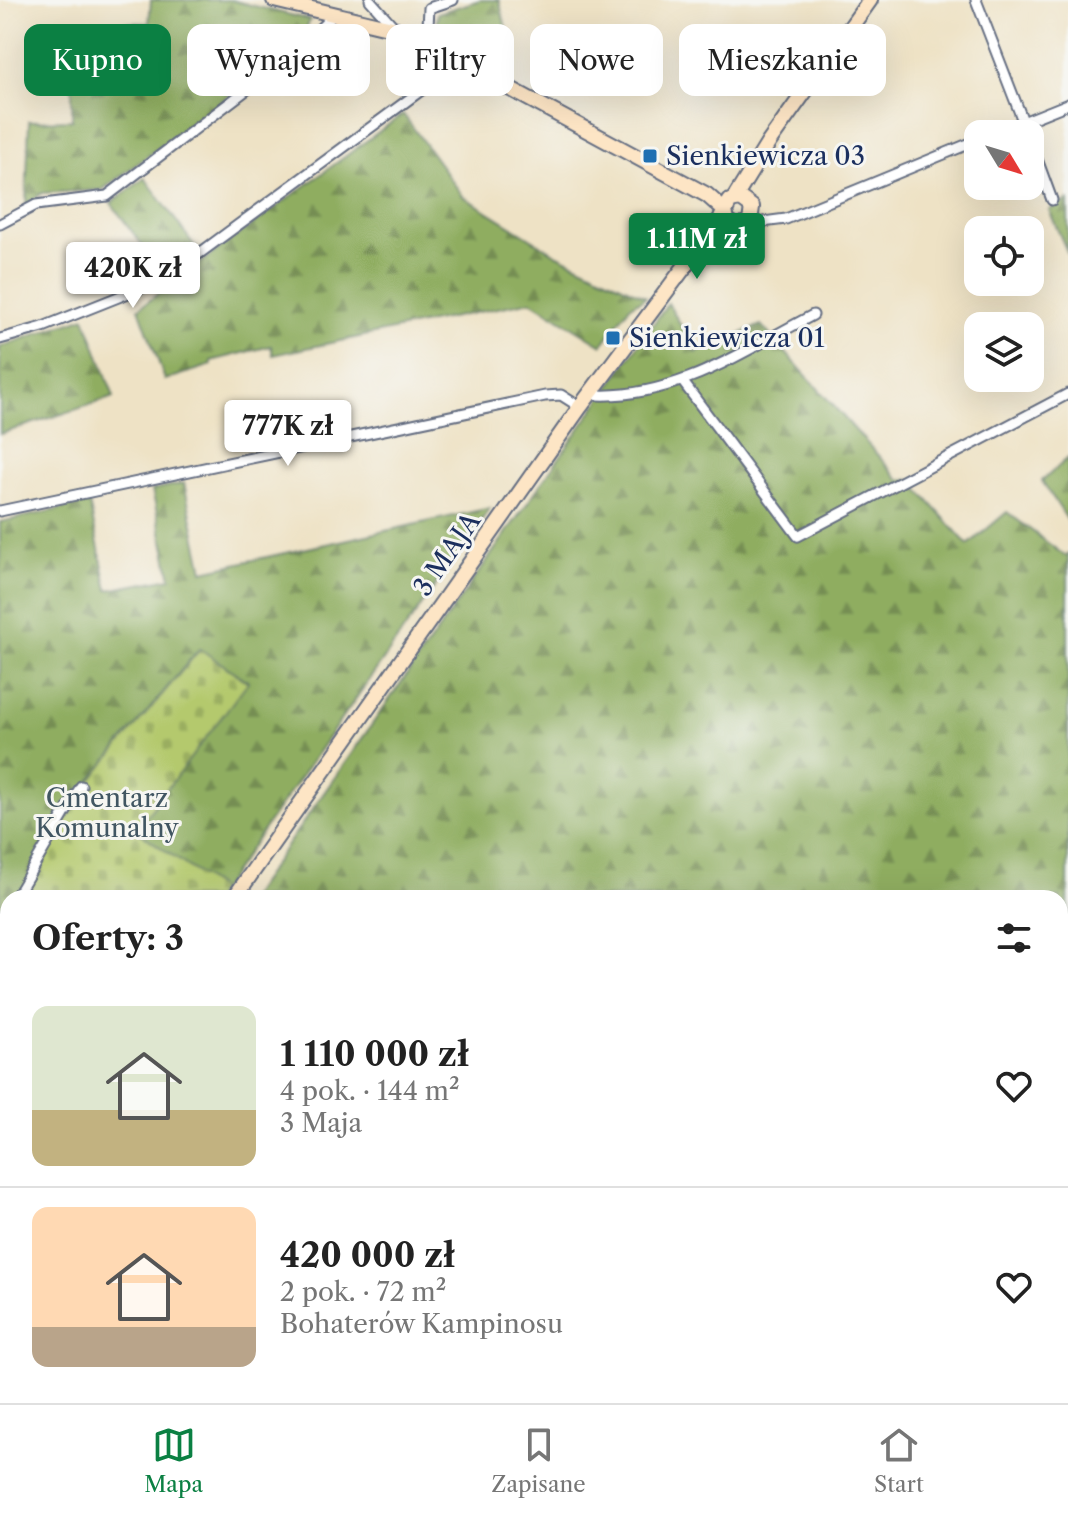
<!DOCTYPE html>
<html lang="pl">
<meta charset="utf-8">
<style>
body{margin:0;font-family:"Libre Caslon Text",serif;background:#f2f2f2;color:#222;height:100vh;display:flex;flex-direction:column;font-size:30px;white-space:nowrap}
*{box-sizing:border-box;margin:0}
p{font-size:26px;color:#767676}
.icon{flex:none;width:44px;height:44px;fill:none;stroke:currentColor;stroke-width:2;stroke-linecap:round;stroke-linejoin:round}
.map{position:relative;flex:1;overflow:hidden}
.drawer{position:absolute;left:0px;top:890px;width:1068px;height:514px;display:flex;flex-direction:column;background:#fff;border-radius:24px 24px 0 0;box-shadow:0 8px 32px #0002}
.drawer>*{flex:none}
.top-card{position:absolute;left:24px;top:24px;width:1020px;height:72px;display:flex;gap:16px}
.needle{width:52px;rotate:128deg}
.tools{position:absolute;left:964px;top:120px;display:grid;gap:16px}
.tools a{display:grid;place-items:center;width:80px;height:80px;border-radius:16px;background:#fff;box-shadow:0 8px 32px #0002;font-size:40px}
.price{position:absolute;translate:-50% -68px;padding:0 18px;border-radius:8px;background:#fff;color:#222;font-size:26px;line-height:52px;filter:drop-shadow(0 2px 4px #0008)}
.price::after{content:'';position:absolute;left:50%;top:48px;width:24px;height:18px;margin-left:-12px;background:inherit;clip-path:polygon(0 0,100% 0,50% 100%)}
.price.current{background:#0b8043;color:#fff}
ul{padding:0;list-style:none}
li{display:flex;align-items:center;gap:24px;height:200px;padding:0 32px}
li+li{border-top:2px solid #e0e0e0}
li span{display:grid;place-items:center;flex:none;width:224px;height:160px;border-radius:16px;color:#555}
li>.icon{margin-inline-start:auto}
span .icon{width:96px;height:96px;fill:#fffc;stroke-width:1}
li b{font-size:34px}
h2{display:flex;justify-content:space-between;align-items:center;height:96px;padding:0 32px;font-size:34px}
.pill{padding:0 28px;border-radius:16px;background:#fff;box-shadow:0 8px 32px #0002;font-size:28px;line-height:72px}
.pill.current{background:#0b8043;color:#fff}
.tabs{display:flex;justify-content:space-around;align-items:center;height:112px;border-top:2px solid #e0e0e0;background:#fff;font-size:22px;color:#767676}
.tabs a{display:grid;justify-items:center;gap:4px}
.tabs .current{color:#0b8043}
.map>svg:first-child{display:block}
.forest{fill:url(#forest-firs);stroke:#556e5f;stroke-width:2}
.cemetery{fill:url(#cemetery-stones);stroke:#687c66;stroke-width:2}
.garden{fill:url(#garden-furrows);stroke:#687c66;stroke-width:2}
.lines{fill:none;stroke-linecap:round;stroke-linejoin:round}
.street-casing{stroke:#656e82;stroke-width:13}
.secondary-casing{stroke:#656e82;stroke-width:18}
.street{stroke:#fff;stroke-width:9}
.secondary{stroke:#fde5c5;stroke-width:14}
.poi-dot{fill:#1f6fb2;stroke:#f6f6f2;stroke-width:3}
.labels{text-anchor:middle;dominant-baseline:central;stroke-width:6;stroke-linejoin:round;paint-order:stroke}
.poi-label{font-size:26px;fill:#1b2f5e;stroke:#f6f6f2;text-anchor:start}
.street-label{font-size:26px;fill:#1b2f5e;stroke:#f6f6f2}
.park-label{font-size:26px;fill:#415662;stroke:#f6f6f2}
</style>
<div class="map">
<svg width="1068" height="1403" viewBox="0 0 1068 1403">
<defs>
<pattern id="forest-firs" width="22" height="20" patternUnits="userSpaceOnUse" patternTransform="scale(2)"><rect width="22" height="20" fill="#8fad60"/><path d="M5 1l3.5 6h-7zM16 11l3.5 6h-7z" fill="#748d52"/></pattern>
<pattern id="cemetery-stones" width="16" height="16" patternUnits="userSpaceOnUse" patternTransform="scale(2)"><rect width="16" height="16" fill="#b4c96d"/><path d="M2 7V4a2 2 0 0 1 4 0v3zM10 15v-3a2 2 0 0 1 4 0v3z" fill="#9aad61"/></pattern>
<pattern id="garden-furrows" width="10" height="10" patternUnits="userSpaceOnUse" patternTransform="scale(2)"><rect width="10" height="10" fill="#b4c96d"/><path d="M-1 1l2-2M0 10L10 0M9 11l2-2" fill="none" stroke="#9aad61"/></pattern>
</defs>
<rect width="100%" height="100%" fill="#f6f6f2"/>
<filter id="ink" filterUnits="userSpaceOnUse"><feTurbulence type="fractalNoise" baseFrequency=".0125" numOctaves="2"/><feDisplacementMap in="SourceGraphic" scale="16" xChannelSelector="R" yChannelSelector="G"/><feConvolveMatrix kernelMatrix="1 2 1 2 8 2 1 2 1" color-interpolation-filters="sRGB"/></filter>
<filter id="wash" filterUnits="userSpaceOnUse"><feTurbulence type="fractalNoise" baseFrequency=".006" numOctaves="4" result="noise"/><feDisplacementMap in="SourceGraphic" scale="32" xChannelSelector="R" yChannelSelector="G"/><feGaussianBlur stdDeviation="1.8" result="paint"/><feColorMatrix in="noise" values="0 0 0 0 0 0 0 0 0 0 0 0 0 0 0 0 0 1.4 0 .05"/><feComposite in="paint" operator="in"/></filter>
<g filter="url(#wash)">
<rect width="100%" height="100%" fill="#eee2c5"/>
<path class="forest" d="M151 0H231L310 20 301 42 102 190 42 193 26 205 29 121 72 120V22L149 23Z
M480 0H499L507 32 500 71 435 35 438 13Z
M403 114 463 196 556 254 646 297 630 306 602 345 531 301 273 355 271 346 211 361 212 365 165 380 139 308Z
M145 178 196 248 162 272 111 203Z
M1068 200V254L1049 210Z
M668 303 696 352 761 325 899 479 910 480 968 545 1007 512 1065 556 1068 554V1403H905L921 1396H1060V898H250Z
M85 317 114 397 0 434V347Z
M1068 458V521L1042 481Z
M184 483 203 571 490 508 221 890 136 830 248 681 199 649 81 792 23 898H8V1177L0 1160V522L89 503 108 590 171 578 152 490Z
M0 1309 8 1321V1396H50L39 1403H0Z
M157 1396H244L249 1403H162Z
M254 1396H851L854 1403H259Z"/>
<path class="cemetery" d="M200 649 248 682 136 830 221 890 215 898H23L81 792Z
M8 919V1005L0 1016V931Z"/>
<path class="garden" d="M273 1396H406L421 1403H277Z"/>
</g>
<g filter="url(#ink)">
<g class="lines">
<defs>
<path id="street" d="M370 0 394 27
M976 0 1028 134
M427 44 429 8 453 0
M993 134 1068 104
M1030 140 1052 200
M0 224 36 205 107 196 291 56 335 14
M747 224 786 219 978 140
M0 339 43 327 166 278 461 61
M683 382 798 536 1068 394
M597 395C677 398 745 350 813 315
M0 511 545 396 561 395 580 407
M15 898 81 786
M0 922 8 910
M58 1396 62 1403
M249 1396 254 1403"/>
<path id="secondary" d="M274 0 396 29 422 41 707 195 725 211
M734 199 769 142 870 0
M707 240 750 222 752 207 741 199 730 201 725 211 727 221 736 227
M234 898 580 407 724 214
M0 1241 8 1227"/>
</defs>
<use href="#street" class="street-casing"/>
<use href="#secondary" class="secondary-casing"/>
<use href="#street" class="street"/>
<use href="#secondary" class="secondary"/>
</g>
</g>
<g class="poi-dot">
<rect x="642" y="148" width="16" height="16" rx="4"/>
<rect x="605" y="330" width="16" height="16" rx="4"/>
</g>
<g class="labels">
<g class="poi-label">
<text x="666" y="156">Sienkiewicza 03</text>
<text x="629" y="338">Sienkiewicza 01</text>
</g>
<g class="street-label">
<text transform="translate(447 554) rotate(-55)">3 MAJA</text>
</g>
<g class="park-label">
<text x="107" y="798">Cmentarz<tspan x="107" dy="30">Komunalny</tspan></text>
</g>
</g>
</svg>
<div class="tools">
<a><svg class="needle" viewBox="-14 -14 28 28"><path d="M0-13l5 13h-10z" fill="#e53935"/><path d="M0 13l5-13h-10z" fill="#767676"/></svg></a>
<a><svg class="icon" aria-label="locate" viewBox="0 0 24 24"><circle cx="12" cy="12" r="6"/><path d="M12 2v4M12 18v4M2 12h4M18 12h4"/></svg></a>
<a><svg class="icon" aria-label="layers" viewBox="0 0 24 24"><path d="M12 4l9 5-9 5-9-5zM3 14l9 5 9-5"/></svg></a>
</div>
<b class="price current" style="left:697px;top:281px">1.11M zł</b>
<b class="price" style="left:133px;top:310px">420K zł</b>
<b class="price" style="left:288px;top:468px">777K zł</b>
<div class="top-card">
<a class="pill current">Kupno</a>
<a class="pill">Wynajem</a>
<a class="pill">Filtry</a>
<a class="pill">Nowe</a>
<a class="pill">Mieszkanie</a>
</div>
<section class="drawer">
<h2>Oferty: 3<svg class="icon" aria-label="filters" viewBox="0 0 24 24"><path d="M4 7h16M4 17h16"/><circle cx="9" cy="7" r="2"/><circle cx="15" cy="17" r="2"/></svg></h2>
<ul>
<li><span style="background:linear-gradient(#dfe7d0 65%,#c2b280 0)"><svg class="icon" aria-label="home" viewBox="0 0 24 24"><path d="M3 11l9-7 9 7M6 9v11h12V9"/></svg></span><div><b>1 110 000 zł</b><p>4 pok. · 144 m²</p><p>3 Maja</p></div><svg class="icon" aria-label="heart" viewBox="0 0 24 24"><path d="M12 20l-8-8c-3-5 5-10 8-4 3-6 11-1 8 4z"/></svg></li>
<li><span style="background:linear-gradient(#ffd9b3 75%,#b9a48a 0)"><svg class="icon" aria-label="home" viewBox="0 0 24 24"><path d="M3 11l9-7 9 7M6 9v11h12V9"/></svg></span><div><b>420 000 zł</b><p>2 pok. · 72 m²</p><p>Bohaterów Kampinosu</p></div><svg class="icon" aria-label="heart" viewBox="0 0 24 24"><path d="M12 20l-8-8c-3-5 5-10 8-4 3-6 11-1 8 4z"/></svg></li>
</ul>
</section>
</div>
<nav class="tabs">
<a class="current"><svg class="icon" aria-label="map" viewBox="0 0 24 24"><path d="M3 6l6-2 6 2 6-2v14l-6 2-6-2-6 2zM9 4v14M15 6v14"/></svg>Mapa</a>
<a><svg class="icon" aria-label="saved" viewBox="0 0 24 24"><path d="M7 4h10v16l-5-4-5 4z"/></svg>Zapisane</a>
<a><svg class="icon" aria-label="home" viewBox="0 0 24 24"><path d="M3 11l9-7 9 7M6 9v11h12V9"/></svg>Start</a>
</nav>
